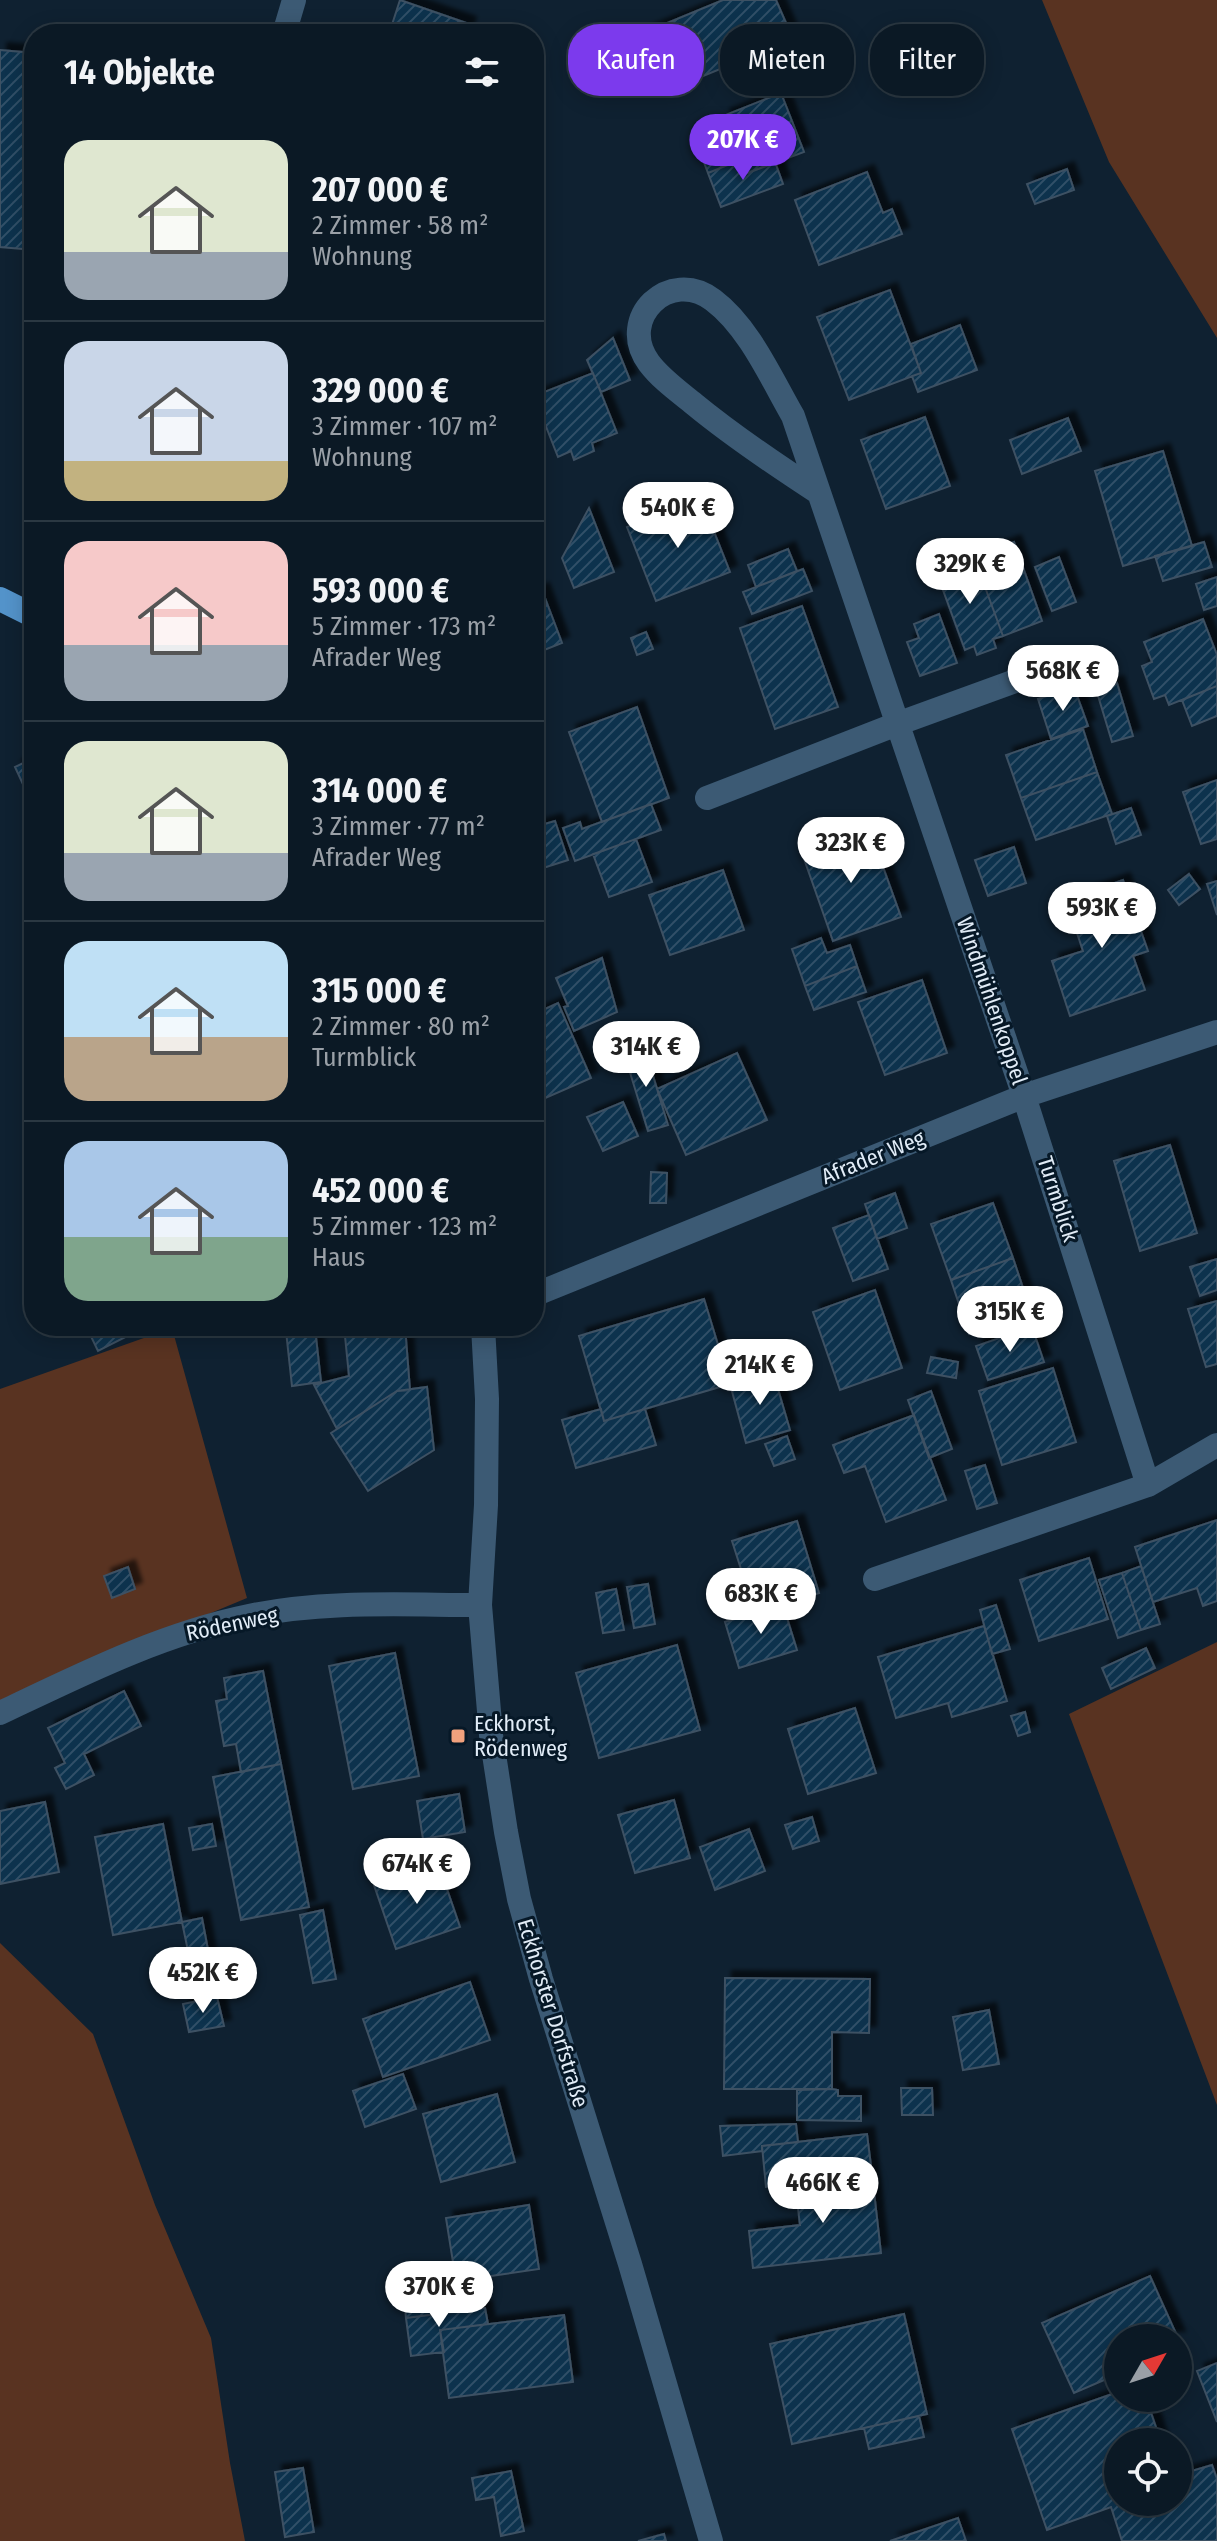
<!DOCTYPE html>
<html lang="de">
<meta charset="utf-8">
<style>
body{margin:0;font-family:"Fira Sans Condensed",sans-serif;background:#192632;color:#f1f3f6;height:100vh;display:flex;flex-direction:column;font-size:30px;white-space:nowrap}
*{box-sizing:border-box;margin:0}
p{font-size:26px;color:#9aa0a7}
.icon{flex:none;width:44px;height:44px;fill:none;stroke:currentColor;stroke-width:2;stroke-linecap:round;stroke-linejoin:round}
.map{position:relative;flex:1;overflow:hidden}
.side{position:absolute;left:24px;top:24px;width:520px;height:1312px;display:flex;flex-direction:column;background:#0b1925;border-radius:32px;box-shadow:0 4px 20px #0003,0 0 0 2px #2b3842}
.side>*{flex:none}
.hud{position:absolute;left:568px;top:24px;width:528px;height:72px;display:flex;gap:16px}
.needle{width:52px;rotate:51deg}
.tools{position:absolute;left:1104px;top:2324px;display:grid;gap:16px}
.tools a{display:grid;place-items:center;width:88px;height:88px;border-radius:50%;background:#0b1925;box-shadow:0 4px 20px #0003,0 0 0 2px #2b3842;font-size:40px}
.price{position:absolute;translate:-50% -68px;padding:0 18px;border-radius:28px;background:#fff;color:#222;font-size:26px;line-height:52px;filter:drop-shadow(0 2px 4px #0008)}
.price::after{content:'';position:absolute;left:50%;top:48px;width:24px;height:18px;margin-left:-12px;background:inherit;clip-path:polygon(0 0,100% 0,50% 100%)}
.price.active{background:#7c3aed;color:#fff}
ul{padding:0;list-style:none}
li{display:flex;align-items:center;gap:24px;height:200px;padding:0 40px}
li+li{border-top:2px solid #2b3842}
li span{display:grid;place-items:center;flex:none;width:224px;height:160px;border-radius:24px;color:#555}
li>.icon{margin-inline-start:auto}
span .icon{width:96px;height:96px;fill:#fffc;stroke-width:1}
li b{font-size:34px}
h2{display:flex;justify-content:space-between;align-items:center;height:96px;padding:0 40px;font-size:34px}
.chip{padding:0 28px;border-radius:32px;background:#0b1925;box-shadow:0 4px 20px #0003,0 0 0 2px #2b3842;font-size:28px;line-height:72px}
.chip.active{background:#7c3aed;color:#fff}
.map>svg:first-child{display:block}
.grass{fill:#593321}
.building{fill:url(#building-hatch);stroke:#3e5163;stroke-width:2;filter:url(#shadow)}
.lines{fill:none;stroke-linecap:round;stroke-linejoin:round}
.minor{stroke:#3c5a74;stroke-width:24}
.major{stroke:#5393ca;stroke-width:24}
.poi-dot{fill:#f1a17d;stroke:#061827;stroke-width:3}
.labels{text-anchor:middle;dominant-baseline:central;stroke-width:6;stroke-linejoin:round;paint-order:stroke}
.street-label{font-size:22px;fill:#e1ecf7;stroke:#061827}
.poi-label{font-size:22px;fill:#e1ecf7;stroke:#061827;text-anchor:start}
</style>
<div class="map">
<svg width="1217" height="2541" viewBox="0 0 1217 2541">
<defs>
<pattern id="building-hatch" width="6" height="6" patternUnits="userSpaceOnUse" patternTransform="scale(2)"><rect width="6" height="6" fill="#0d314d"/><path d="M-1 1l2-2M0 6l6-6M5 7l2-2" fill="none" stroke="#304f67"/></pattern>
<filter id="shadow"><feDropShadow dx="7" dy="-7" stdDeviation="2" flood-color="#0009"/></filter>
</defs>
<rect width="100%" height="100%" fill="#0f2131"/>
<path class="grass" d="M1042 0H1217V338L1109 162Z
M172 1328 247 1598 50 1680 0 1713V1389Z
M1217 1642V2105L1069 1714Z
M0 1943 93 2034 155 2205 211 2338 230 2463 245 2541H0Z"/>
<path class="building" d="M400 0 469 24 466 34H389Z
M723 0H776L793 39 662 93 638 35Z
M0 50 34 53V250L0 247Z
M781 93 804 152 745 174 740 160 708 173 697 144 729 132 723 116Z
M740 160 745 174 775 162 783 184 721 207 708 173Z
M1067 169 1074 190 1035 204 1027 184Z
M867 172 883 213 892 209 902 234 819 265 795 200Z
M890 290 921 373 849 400 817 317Z
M960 325 977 370 918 392 912 376 921 373 911 344Z
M613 338 630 380 601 392 587 360Z
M593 373 617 433 592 443 594 451 574 460 571 451 558 457 534 396Z
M925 417 950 486 886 509 861 440Z
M1068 418 1081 451 1022 474 1010 440Z
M1163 451 1192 546 1123 566 1095 471Z
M701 499 730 572 656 601 627 527Z
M589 508 614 572 574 588 562 558Z
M1014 542 1042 621 1003 636 974 557Z
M1204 542 1212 567 1163 581 1155 556Z
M788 549 797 571 756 587 748 565Z
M974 557 1003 636 993 639 996 648 977 655 974 646 965 650 936 571Z
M1059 557 1076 602 1052 611 1035 567Z
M803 569 812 591 752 614 743 592Z
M1217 577V606L1204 610 1196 584Z
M542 590 562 643 534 654V593Z
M802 606 838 707 775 729 740 628Z
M939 614 957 663 920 676 907 642 919 638 914 624Z
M1203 619 1217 655V686L1169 705 1165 695 1154 699 1142 666 1152 662 1144 642Z
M646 632 653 649 637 655 631 638Z
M1117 683 1133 736 1112 742 1096 689Z
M1217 686V716L1192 726 1182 700Z
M1074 687 1088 726 1051 739 1038 699Z
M637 707 669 798 602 822 569 732Z
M1083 729 1097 772 1021 798 1006 755Z
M34 758V808L15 767Z
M1097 772 1112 814 1036 840 1021 798Z
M1217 780V839L1201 844 1183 792Z
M651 804 661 830 575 861 563 828 580 822 582 829Z
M1131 808 1141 835 1116 844 1107 816Z
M555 821 568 860 534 871V827Z
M869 828 901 917 833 941 802 853Z
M636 839 652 882 609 897 593 854Z
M1014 847 1026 883 988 896 975 860Z
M723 870 744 930 670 955 649 895Z
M1189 874 1200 889 1179 905 1168 890Z
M1123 880 1148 951 1133 956 1145 990 1070 1016 1052 961 1083 951 1066 900Z
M1217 881V915L1207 884Z
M821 938 827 953 850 945 857 966 805 986 792 949Z
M602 958 617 1012 574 1031 564 1007 568 1006 556 978Z
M857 966 866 992 814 1010 805 986Z
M922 980 947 1053 885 1075 858 1002Z
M558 1003 591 1078 534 1103V1014Z
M644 1046 668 1125 648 1131 624 1053Z
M737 1053 767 1120 686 1155 657 1089Z
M623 1102 638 1136 603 1151 587 1117Z
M1170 1145 1197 1233 1140 1251 1114 1161Z
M651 1172 667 1173 666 1203H650Z
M895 1193 907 1228 877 1239 865 1204Z
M993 1203 1013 1258 951 1280 931 1224Z
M869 1215 888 1269 853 1281 833 1228Z
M1013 1258 1031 1312 969 1334 951 1280Z
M1217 1259V1290L1200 1296 1190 1267Z
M875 1290 902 1368 840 1390 813 1312Z
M704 1299 730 1384 604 1421 579 1336Z
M1217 1301V1364L1206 1367 1188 1309Z
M86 1326H147L98 1351Z
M344 1326H405L410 1390 397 1391 337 1429 314 1385 349 1376Z
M1032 1327 1044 1362 988 1380 976 1346Z
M315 1328 321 1382 292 1386 286 1331Z
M931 1357 958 1362 956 1378 927 1373Z
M1053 1368 1076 1442 1002 1465 979 1391Z
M773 1372 790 1430 746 1443 730 1384Z
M427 1387 434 1450 368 1491 331 1433 397 1391Z
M931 1391 952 1449 929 1458 908 1400Z
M601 1409 604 1421 645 1409 656 1445 576 1468 562 1420Z
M914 1415 946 1500 886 1522 865 1466 844 1473 833 1445Z
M787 1436 795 1459 774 1466 765 1444Z
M985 1465 997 1503 977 1509 965 1471Z
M1217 1520V1601L1203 1606 1197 1588 1153 1602 1135 1547Z
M797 1521 819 1593 755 1613 732 1541Z
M1089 1558 1108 1619 1039 1641 1020 1580Z
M1141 1566 1160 1624 1141 1630 1122 1573Z
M128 1567 135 1589 112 1598 104 1576Z
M1122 1573 1141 1630 1118 1638 1099 1580Z
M648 1584 655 1624 634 1628 627 1587Z
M616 1589 624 1630 603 1633 596 1593Z
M783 1605 797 1650 739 1668 725 1622Z
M996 1605 1010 1649 992 1654 980 1610Z
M984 1626 1007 1701 952 1717 948 1703 896 1718 878 1657Z
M677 1645 700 1730 599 1758 576 1673Z
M1146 1648 1155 1668 1111 1689 1102 1668Z
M395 1653 419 1776 353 1789 329 1666Z
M263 1671 281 1764 241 1772 236 1744 224 1746 216 1701 227 1699 224 1678Z
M124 1691 141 1726 84 1754 94 1775 66 1789 55 1768 65 1763 48 1728Z
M855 1708 876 1773 808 1794 788 1729Z
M1025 1712 1030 1732 1018 1736 1011 1716Z
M281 1764 309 1907 241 1920 213 1777Z
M459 1794 465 1832 423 1839 417 1801Z
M674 1800 690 1858 635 1873 618 1815Z
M45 1802 59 1872 0 1884V1811Z
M812 1817 819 1841 793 1849 785 1825Z
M163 1824 182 1922 113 1935 95 1837Z
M212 1824 216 1846 193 1850 189 1828Z
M749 1829 765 1871 715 1890 700 1847Z
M438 1863 460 1927 396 1949 374 1885Z
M323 1910 336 1979 313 1983 300 1915Z
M202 1918 212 1971 193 1975 182 1922Z
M725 1978 870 1979 869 2033 832 2032V2089H724Z
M470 1982 490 2040 383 2077 363 2019Z
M217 1997 224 2026 189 2032 183 2004Z
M989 2010 999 2064 963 2070 953 2017Z
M403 2074 416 2109 365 2127 353 2091Z
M901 2088H932L933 2115H902Z
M832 2089 838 2090V2096H861V2121L797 2120V2090Z
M497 2094 515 2162 441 2182 423 2114Z
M796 2124 798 2142 762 2146V2151L723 2156 720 2126Z
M867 2134 872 2174 766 2187 762 2146Z
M872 2174 881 2253 753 2268 749 2231 800 2225 795 2183Z
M529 2205 539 2269 456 2281 446 2218Z
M1150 2276 1178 2338H1118V2374L1074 2393 1042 2323Z
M457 2289 459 2311 406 2318 404 2296Z
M485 2308 488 2324 440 2330 444 2352 411 2356 406 2318Z
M904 2314 927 2414 792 2444 770 2344Z
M564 2315 573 2382 449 2398 440 2330Z
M1217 2363V2422L1197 2371Z
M1118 2392V2398H1146L1161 2442H1118V2502H1178V2475L1212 2465 1217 2479V2541H1122L1111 2507 1047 2530 1012 2429Z
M919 2416 924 2437 869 2449 864 2428Z
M303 2468 314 2532 285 2537 275 2472Z
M511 2471 524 2531 501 2536 494 2497 476 2500 472 2478Z
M958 2518 966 2541H890Z
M664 2534 666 2541H638Z"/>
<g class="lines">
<path class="minor" d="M284 34 294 0
M819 493C776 465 734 437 694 404 678 391 661 379 649 363 616 318 670 267 713 300 749 327 771 378 793 416L1024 1096 1148 1485
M707 798 897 724 1081 657
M534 1295 1024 1096 1217 1032
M483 1326 487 1399 486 1505 480 1605 491 1735 506 1832 519 1899 541 1979 630 2264 711 2541
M875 1579 1148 1485 1217 1445
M0 1713C80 1675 161 1634 249 1616 324 1600 404 1605 480 1605"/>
<path class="major" d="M0 599 34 616"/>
</g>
<rect class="poi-dot" x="450" y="1728" width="16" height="16" rx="4"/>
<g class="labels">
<g class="street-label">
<text transform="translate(992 1001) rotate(71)">Windmühlenkoppel</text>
<text transform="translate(873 1157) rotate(-22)">Afrader Weg</text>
<text transform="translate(1058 1199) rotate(72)">Turmblick</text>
<text transform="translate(232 1624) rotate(-12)">Rödenweg</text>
<text transform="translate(553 2013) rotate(73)">Eckhorster Dorfstraße</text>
</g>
<g class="poi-label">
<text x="474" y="1723">Eckhorst,<tspan x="474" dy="25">Rödenweg</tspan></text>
</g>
</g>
</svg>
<div class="tools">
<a><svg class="needle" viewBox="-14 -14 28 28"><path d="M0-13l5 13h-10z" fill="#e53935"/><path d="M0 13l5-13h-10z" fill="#9aa0a7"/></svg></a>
<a><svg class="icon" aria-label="locate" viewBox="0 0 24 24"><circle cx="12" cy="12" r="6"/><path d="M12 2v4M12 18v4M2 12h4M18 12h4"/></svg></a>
</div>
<b class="price active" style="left:743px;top:182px">207K €</b>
<b class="price" style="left:678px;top:550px">540K €</b>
<b class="price" style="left:970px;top:606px">329K €</b>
<b class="price" style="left:1063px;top:713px">568K €</b>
<b class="price" style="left:851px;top:885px">323K €</b>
<b class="price" style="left:1102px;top:950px">593K €</b>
<b class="price" style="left:646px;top:1089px">314K €</b>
<b class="price" style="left:1010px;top:1354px">315K €</b>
<b class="price" style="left:760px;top:1407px">214K €</b>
<b class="price" style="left:761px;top:1636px">683K €</b>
<b class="price" style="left:417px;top:1906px">674K €</b>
<b class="price" style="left:203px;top:2015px">452K €</b>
<b class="price" style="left:823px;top:2225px">466K €</b>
<b class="price" style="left:439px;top:2329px">370K €</b>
<div class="hud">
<a class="chip active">Kaufen</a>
<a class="chip">Mieten</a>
<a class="chip">Filter</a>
</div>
<section class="side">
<h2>14 Objekte<svg class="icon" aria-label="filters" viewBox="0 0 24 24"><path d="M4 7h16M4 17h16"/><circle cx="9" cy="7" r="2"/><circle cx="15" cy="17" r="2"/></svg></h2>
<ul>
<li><span style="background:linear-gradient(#dfe7d0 70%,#9aa5b1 0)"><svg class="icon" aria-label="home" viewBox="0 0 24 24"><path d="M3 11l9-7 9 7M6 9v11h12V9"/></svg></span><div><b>207 000 €</b><p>2 Zimmer · 58 m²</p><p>Wohnung</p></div></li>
<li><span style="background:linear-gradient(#c9d6e8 75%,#c2b280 0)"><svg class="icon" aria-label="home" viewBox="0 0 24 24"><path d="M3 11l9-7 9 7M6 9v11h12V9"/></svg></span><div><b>329 000 €</b><p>3 Zimmer · 107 m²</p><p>Wohnung</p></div></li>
<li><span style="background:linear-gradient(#f6c9c9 65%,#9aa5b1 0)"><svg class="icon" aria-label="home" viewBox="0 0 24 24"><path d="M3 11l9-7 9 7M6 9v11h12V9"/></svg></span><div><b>593 000 €</b><p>5 Zimmer · 173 m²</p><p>Afrader Weg</p></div></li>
<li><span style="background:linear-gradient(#dfe7d0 70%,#9aa5b1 0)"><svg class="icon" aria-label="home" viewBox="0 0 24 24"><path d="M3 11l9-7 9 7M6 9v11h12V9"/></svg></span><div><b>314 000 €</b><p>3 Zimmer · 77 m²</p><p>Afrader Weg</p></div></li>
<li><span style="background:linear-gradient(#bfe0f5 60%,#b9a48a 0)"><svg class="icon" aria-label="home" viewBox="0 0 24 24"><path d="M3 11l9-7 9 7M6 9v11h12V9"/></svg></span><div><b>315 000 €</b><p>2 Zimmer · 80 m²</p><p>Turmblick</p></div></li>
<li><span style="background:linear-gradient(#a9c7e8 60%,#7fa58c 0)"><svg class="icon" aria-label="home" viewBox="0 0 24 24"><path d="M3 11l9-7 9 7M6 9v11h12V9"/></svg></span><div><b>452 000 €</b><p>5 Zimmer · 123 m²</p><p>Haus</p></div></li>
</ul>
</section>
</div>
